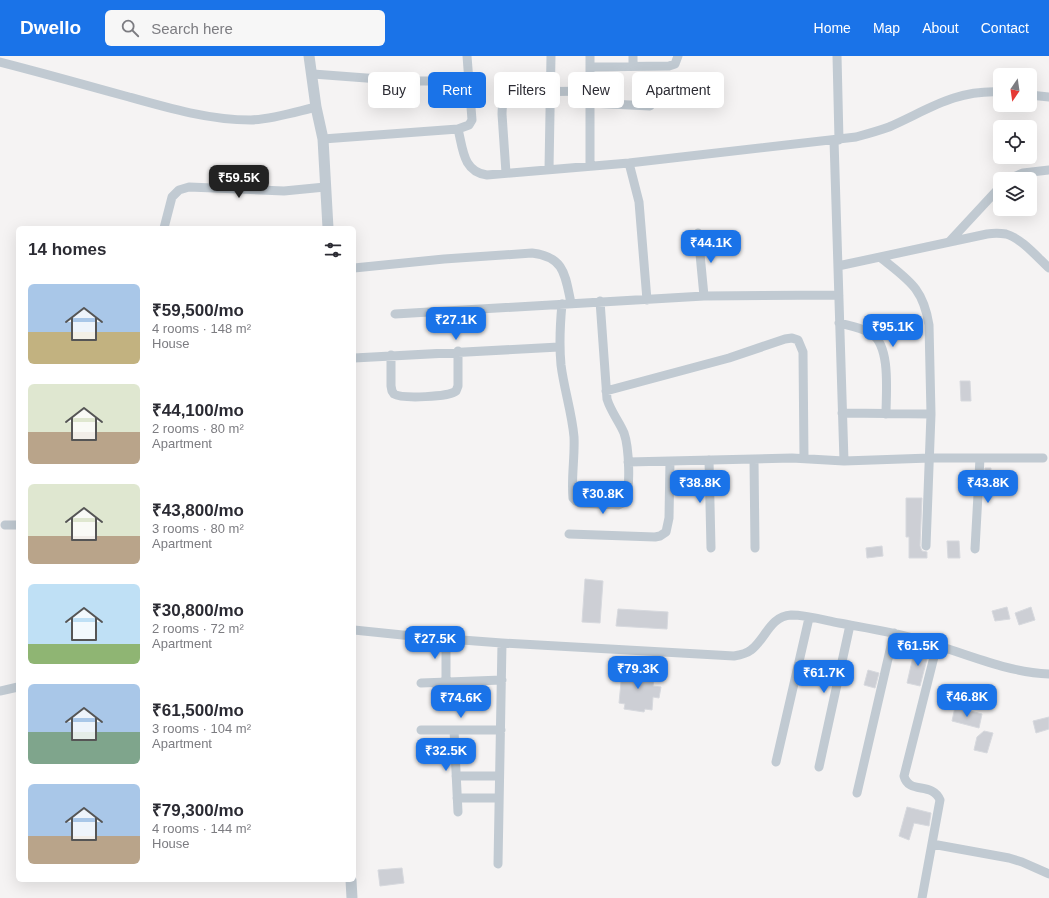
<!DOCTYPE html>
<meta charset="utf-8">
<style>
body{margin:0;font-family:Helvetica,sans-serif;background:#f7f7f7;color:#2b2b33;height:100vh;display:flex;flex-direction:column;font-size:15px;white-space:nowrap}
*{box-sizing:border-box;margin:0}
p{font-size:13px;color:#7c7c81}
.icon{flex:none;width:22px;height:22px;fill:none;stroke:currentColor;stroke-width:2;stroke-linecap:round;stroke-linejoin:round}
.map{position:relative;flex:1;overflow:hidden}
.side{position:absolute;left:16px;top:170px;width:340px;height:656px;display:flex;flex-direction:column;background:#fff;border-radius:6px;box-shadow:0 4px 16px #0002}
.side>*{flex:none}
.banner{position:absolute;left:368px;top:16px;width:380px;height:36px;display:flex;gap:8px}
.needle{width:26px;rotate:193deg}
.controls{position:absolute;left:993px;top:12px;display:grid;gap:8px}
.controls a{display:grid;place-items:center;width:44px;height:44px;border-radius:6px;background:#fff;box-shadow:0 4px 16px #0002;font-size:20px}
.price{position:absolute;translate:-50% -34px;padding:0 9px;border-radius:8px;background:#1a73e8;color:#fff;font-size:13px;line-height:26px;filter:drop-shadow(0 1px 2px #0008)}
.price::after{content:'';position:absolute;left:50%;top:24px;width:12px;height:9px;margin-left:-6px;background:inherit;clip-path:polygon(0 0,100% 0,50% 100%)}
.price.on{background:#222;color:#fff}
ul{padding:0;list-style:none}
li{display:flex;align-items:center;gap:12px;height:100px;padding:0 12px}
li span{display:grid;place-items:center;flex:none;width:112px;height:80px;border-radius:6px;color:#555}
li>.icon{margin-inline-start:auto}
span .icon{width:48px;height:48px;fill:#fffc;stroke-width:1}
li b{font-size:17px}
h2{display:flex;justify-content:space-between;align-items:center;height:48px;padding:0 12px;font-size:17px}
.tag{padding:0 14px;border-radius:6px;background:#fff;box-shadow:0 4px 16px #0002;font-size:14px;line-height:36px}
.tag.on{background:#1a73e8;color:#fff}
header{display:flex;align-items:center;gap:24px;box-sizing:border-box;height:56px;padding:0 20px;background:#1a73e8;color:#fff}
header strong{font-size:19px}
nav{display:flex;gap:22px;margin-inline-start:auto;font-size:14px}
.search{width:280px;height:36px;background:#f7f7f7;display:flex;align-items:center;gap:10px;box-sizing:border-box;padding:0 14px;border-radius:6px;color:#7c7c81;font-size:15px}
.map>svg:first-child{display:block}
.building{fill:#cdcfd5;stroke:#d7d9de}
.lines{fill:none;stroke-linecap:round;stroke-linejoin:round}
.minor{stroke:#c1cad2;stroke-width:9}
.tertiary{stroke:#c1cad2;stroke-width:11}
</style>
<header>
<strong>Dwello</strong>
<div class="search"><svg class="icon" aria-label="search" viewBox="0 0 24 24"><circle cx="10" cy="10" r="6"/><path d="M15 15l6 6"/></svg>Search here</div>
<nav><a>Home</a><a>Map</a><a>About</a><a>Contact</a></nav>
</header>
<div class="map">
<svg width="1049" height="842" viewBox="0 0 1049 842">
<rect width="100%" height="100%" fill="#f5f3f3"/>
<path class="building" d="M960 325H970L971 345H961Z
M985 412H991V430H984Z
M906 442H922L920 490 922 495 927 496V502H909V481H906Z
M947 485H959L960 502H948Z
M882 490 883 500 867 502 866 492Z
M585 523 603 525 600 567 582 566Z
M1007 551 1010 563 995 565 992 555Z
M1031 551 1035 564 1019 569 1015 557Z
M618 553 668 556 667 573 616 570Z
M915 592 929 595 920 630 907 627Z
M631 610 649 612 648 617H655L653 630 661 631 659 642 653 641 652 654 645 653 644 656 624 653 625 648 619 647 622 616 630 617Z
M868 614 879 617 875 632 864 629Z
M955 651 982 658 979 672 952 665Z
M1049 661V673L1036 677 1033 665Z
M984 675 993 677 987 697 974 694 977 681Z
M907 751 931 757 929 770 914 767 909 784 899 780Z
M402 812 404 827 380 830 378 814Z"/>
<g class="lines">
<path class="minor" d="M590 0V110
M837 0 839 84
M0 6C43 17 86 29 129 41 168 52 210 64 251 64 273 63 295 56 316 51
M633 10V0
M590 11 669 10 675 8 678 0
M313 18 406 25H469
M1030 39 1049 41
M590 47 650 50
M458 73C463 93 463 116 487 119L629 107 856 81C867 78 878 75 889 71 928 54 954 34 1000 36
M323 83 458 73 469 69 472 64 467 0
M834 84 844 405
M629 107 639 146 647 244
M549 113 551 0
M506 117 502 58C502 41 507 38 522 36L590 35
M1009 123 1023 117 1049 114
M164 172 172 141 179 134 189 131 284 135 325 131
M698 177 704 240
M949 186 1000 131
M880 201C908 224 923 231 929 269L931 358 926 490
M838 210 987 178C993 177 1000 177 1006 178 1021 182 1038 202 1049 212
M354 212 444 203 532 197C565 201 565 219 571 247
M562 248C560 269 559 288 561 309 564 333 572 357 574 381 575 401 571 422 573 442L576 445 580 447 618 449 625 446C631 432 629 391 624 377 619 365 611 356 607 343L600 245
M395 258 704 240 839 239
M839 267C850 270 863 272 872 278 891 291 886 337 886 358
M391 299V330L392 335 394 338C402 343 449 341 456 335L458 330V295
M354 302 559 291
M606 335 729 302 785 283 792 282 798 284 803 296 804 402
M842 357 931 358
M754 403 755 492
M709 404 711 492
M628 406 792 402 844 405 930 402H1043
M5 469H18
M569 478 655 481 660 480 666 476 669 462 670 405
M975 493 980 402
M354 574 422 581 502 587 734 600C740 599 746 598 751 594 765 584 770 560 791 559 807 559 824 564 839 567 866 572 894 576 920 584 962 596 1004 616 1049 618
M446 583V626
M421 627 502 624
M0 635 18 631
M421 674H501
M454 674 458 756
M776 706 809 562
M819 711 850 569
M456 720H499
M857 737 894 577
M457 742H499
M932 788 1009 802 1022 806 1049 818
M498 808 502 587
M922 842 940 744C932 725 909 739 904 720L937 589"/>
<path class="tertiary" d="M309 0 316 51 323 83 328 172
M351 824 352 842"/>
</g>
</svg>
<div class="controls">
<a><svg class="needle" viewBox="-14 -14 28 28"><path d="M0-13l5 13h-10z" fill="#e53935"/><path d="M0 13l5-13h-10z" fill="#7c7c81"/></svg></a>
<a><svg class="icon" aria-label="locate" viewBox="0 0 24 24"><circle cx="12" cy="12" r="6"/><path d="M12 2v4M12 18v4M2 12h4M18 12h4"/></svg></a>
<a><svg class="icon" aria-label="layers" viewBox="0 0 24 24"><path d="M12 4l9 5-9 5-9-5zM3 14l9 5 9-5"/></svg></a>
</div>
<b class="price on" style="left:239px;top:143px">₹59.5K</b>
<b class="price" style="left:711px;top:208px">₹44.1K</b>
<b class="price" style="left:456px;top:285px">₹27.1K</b>
<b class="price" style="left:893px;top:292px">₹95.1K</b>
<b class="price" style="left:700px;top:448px">₹38.8K</b>
<b class="price" style="left:988px;top:448px">₹43.8K</b>
<b class="price" style="left:603px;top:459px">₹30.8K</b>
<b class="price" style="left:435px;top:604px">₹27.5K</b>
<b class="price" style="left:918px;top:611px">₹61.5K</b>
<b class="price" style="left:638px;top:634px">₹79.3K</b>
<b class="price" style="left:824px;top:638px">₹61.7K</b>
<b class="price" style="left:967px;top:662px">₹46.8K</b>
<b class="price" style="left:461px;top:663px">₹74.6K</b>
<b class="price" style="left:446px;top:716px">₹32.5K</b>
<div class="banner">
<a class="tag">Buy</a>
<a class="tag on">Rent</a>
<a class="tag">Filters</a>
<a class="tag">New</a>
<a class="tag">Apartment</a>
</div>
<section class="side">
<h2>14 homes<svg class="icon" aria-label="filters" viewBox="0 0 24 24"><path d="M4 7h16M4 17h16"/><circle cx="9" cy="7" r="2"/><circle cx="15" cy="17" r="2"/></svg></h2>
<ul>
<li><span style="background:linear-gradient(#a9c7e8 60%,#c2b280 0)"><svg class="icon" aria-label="home" viewBox="0 0 24 24"><path d="M3 11l9-7 9 7M6 9v11h12V9"/></svg></span><div><b>₹59,500/mo</b><p>4 rooms · 148 m²</p><p>House</p></div></li>
<li><span style="background:linear-gradient(#dfe7d0 60%,#b9a48a 0)"><svg class="icon" aria-label="home" viewBox="0 0 24 24"><path d="M3 11l9-7 9 7M6 9v11h12V9"/></svg></span><div><b>₹44,100/mo</b><p>2 rooms · 80 m²</p><p>Apartment</p></div></li>
<li><span style="background:linear-gradient(#dfe7d0 65%,#b9a48a 0)"><svg class="icon" aria-label="home" viewBox="0 0 24 24"><path d="M3 11l9-7 9 7M6 9v11h12V9"/></svg></span><div><b>₹43,800/mo</b><p>3 rooms · 80 m²</p><p>Apartment</p></div></li>
<li><span style="background:linear-gradient(#bfe0f5 75%,#8fb573 0)"><svg class="icon" aria-label="home" viewBox="0 0 24 24"><path d="M3 11l9-7 9 7M6 9v11h12V9"/></svg></span><div><b>₹30,800/mo</b><p>2 rooms · 72 m²</p><p>Apartment</p></div></li>
<li><span style="background:linear-gradient(#a9c7e8 60%,#7fa58c 0)"><svg class="icon" aria-label="home" viewBox="0 0 24 24"><path d="M3 11l9-7 9 7M6 9v11h12V9"/></svg></span><div><b>₹61,500/mo</b><p>3 rooms · 104 m²</p><p>Apartment</p></div></li>
<li><span style="background:linear-gradient(#a9c7e8 65%,#b9a48a 0)"><svg class="icon" aria-label="home" viewBox="0 0 24 24"><path d="M3 11l9-7 9 7M6 9v11h12V9"/></svg></span><div><b>₹79,300/mo</b><p>4 rooms · 144 m²</p><p>House</p></div></li>
</ul>
</section>
</div>
